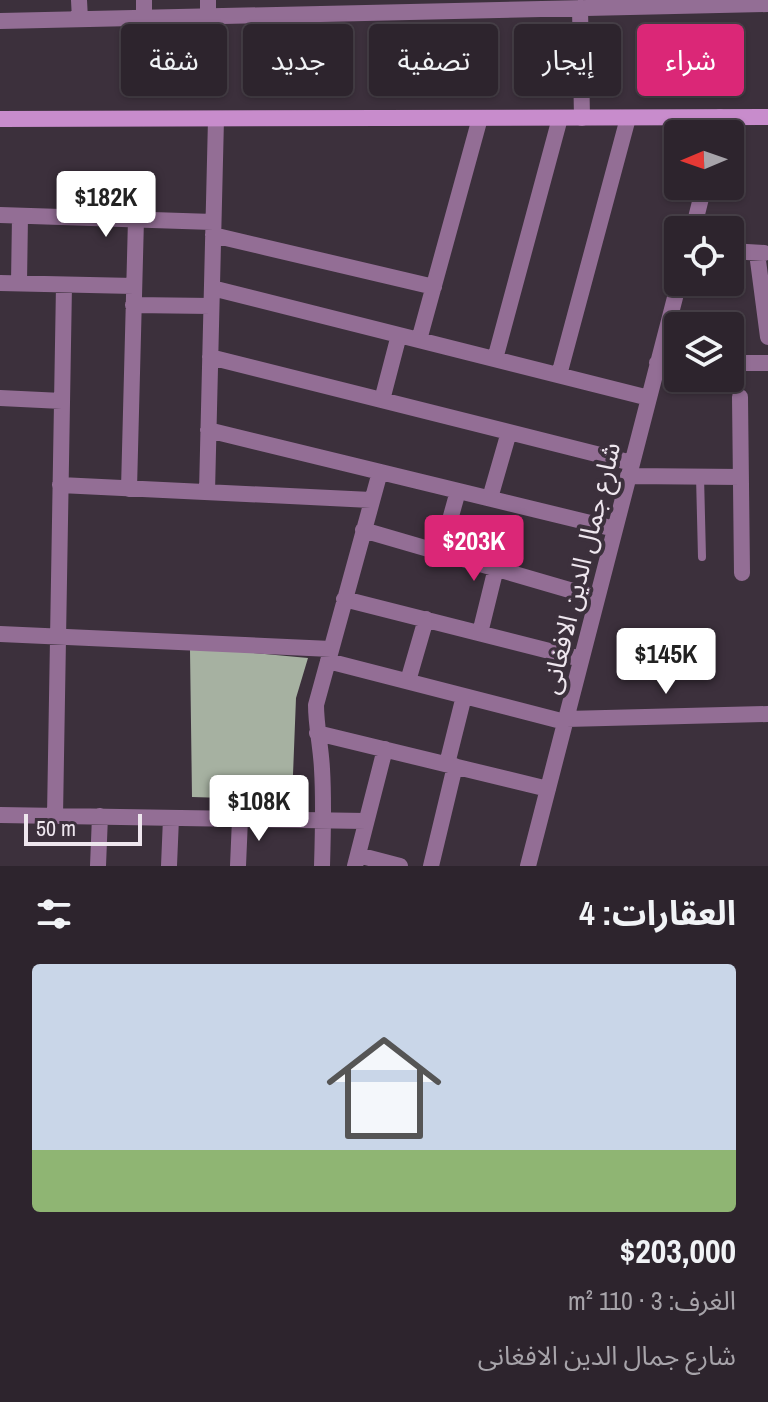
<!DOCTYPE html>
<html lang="ar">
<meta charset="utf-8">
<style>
body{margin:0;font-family:"Archivo Narrow","Noto Sans Arabic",sans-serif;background:#352c35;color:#f1f3f6;direction:rtl;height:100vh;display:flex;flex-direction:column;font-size:30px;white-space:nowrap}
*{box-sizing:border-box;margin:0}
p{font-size:26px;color:#a7a4aa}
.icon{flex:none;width:44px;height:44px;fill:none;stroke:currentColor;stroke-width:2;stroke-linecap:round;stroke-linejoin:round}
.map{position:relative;height:866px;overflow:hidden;direction:ltr}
.sheet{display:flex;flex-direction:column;background:#2d242d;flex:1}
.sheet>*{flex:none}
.hud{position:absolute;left:24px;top:24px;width:720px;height:72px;direction:rtl;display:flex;gap:16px}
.needle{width:52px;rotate:268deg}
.tools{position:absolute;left:664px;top:120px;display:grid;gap:16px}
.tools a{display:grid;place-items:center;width:80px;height:80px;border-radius:8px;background:#2d242d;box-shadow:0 2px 6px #0004,0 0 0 2px #484149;font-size:40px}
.scale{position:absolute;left:24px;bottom:20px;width:118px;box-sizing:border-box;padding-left:8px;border:4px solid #eee6ee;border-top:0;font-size:22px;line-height:28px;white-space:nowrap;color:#eee6ee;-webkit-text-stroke:6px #3c303c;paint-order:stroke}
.price{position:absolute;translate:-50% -68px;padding:0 18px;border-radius:8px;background:#fff;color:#222;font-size:26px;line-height:52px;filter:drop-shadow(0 2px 4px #0008)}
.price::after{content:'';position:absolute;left:50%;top:48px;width:24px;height:18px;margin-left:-12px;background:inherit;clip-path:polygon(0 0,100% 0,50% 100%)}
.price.active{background:#db2777;color:#fff}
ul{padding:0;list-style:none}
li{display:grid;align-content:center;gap:16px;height:424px;padding:0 32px}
li span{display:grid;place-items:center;height:248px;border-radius:8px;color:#555}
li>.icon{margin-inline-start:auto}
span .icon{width:144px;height:144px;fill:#fffc;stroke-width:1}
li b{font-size:34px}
h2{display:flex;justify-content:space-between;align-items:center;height:96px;padding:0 32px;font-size:34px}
.pill{padding:0 28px;border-radius:8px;background:#2d242d;box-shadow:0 2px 6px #0004,0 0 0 2px #484149;font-size:28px;line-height:72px}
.pill.active{background:#db2777;color:#fff}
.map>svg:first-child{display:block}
.building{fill:#a6b1a1}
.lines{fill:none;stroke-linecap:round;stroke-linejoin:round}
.lane{stroke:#936e95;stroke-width:8}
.street{stroke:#936e95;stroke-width:16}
.secondary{stroke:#c88ccc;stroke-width:16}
.labels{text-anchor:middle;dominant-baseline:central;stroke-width:8;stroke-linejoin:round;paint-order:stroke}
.street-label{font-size:26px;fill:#eee6ee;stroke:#3c303c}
</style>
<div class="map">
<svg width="768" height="866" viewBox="0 0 768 866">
<rect width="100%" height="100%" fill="#3c303c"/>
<path class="building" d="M190 650H220L308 658 296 698 292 800 192 797Z"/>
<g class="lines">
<path class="lane" d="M700 476 702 557"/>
<path class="street" d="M79 0 80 19
M144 0V18
M580 8 582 118
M208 16V0
M0 21 768 4
M716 134 720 117
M0 215 213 222
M693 230 704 186
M213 235 434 287
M730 251 764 253
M757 253 768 337
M0 283 134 286
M19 283 20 216
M212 288 649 398
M133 305 211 306
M419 340 480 118
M210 357 632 463
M495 359 560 118
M657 363H678
M730 363H768
M559 375 628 118
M740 397 742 573
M0 398 62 401
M382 400 399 335
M208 430 615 529
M628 476 741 477
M60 485 371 500
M129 489 136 219
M207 492 216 119
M490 498 509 432
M363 530 597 598
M441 552 458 491
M344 599 581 659
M480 633 496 568
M0 634 331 649
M328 661 565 722
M408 681 426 619
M566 719 768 714
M317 733 548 789
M447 764 464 696
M0 815 366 821
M55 816 64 285
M358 855 400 866
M98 866 100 816
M169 866 171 818
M238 866 240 819
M322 866C323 834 324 801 322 769 321 747 316 726 316 705L380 472
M355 866 385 749
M431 866 455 766
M528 866 679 282"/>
<path class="secondary" d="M0 119 768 117"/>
</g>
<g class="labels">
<g class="street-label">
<text transform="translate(580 568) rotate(-76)">شارع جمال الدين الافغانى</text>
</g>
</g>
</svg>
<div class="tools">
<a><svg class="needle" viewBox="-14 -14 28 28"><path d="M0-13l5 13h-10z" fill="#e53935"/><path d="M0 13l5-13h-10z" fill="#a7a4aa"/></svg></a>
<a><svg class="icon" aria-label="locate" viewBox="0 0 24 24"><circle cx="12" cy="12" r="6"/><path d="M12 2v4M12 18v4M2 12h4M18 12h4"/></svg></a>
<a><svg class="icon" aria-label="layers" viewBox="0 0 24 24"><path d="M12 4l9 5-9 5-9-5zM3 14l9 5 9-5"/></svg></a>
</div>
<div class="scale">50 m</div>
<b class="price" style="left:106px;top:239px">$182K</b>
<b class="price active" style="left:474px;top:583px">$203K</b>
<b class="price" style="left:666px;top:696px">$145K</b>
<b class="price" style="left:259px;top:843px">$108K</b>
<div class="hud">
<a class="pill active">شراء</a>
<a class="pill">إيجار</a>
<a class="pill">تصفية</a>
<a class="pill">جديد</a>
<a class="pill">شقة</a>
</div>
</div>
<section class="sheet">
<h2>العقارات: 4<svg class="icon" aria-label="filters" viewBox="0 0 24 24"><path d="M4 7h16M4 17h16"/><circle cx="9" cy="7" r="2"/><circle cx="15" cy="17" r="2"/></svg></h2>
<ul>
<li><span style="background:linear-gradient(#c9d6e8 75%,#8fb573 0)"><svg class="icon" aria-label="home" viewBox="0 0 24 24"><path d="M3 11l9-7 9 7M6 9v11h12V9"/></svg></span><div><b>$203,000</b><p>الغرف: 3 · 110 m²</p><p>شارع جمال الدين الافغانى</p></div></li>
</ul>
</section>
